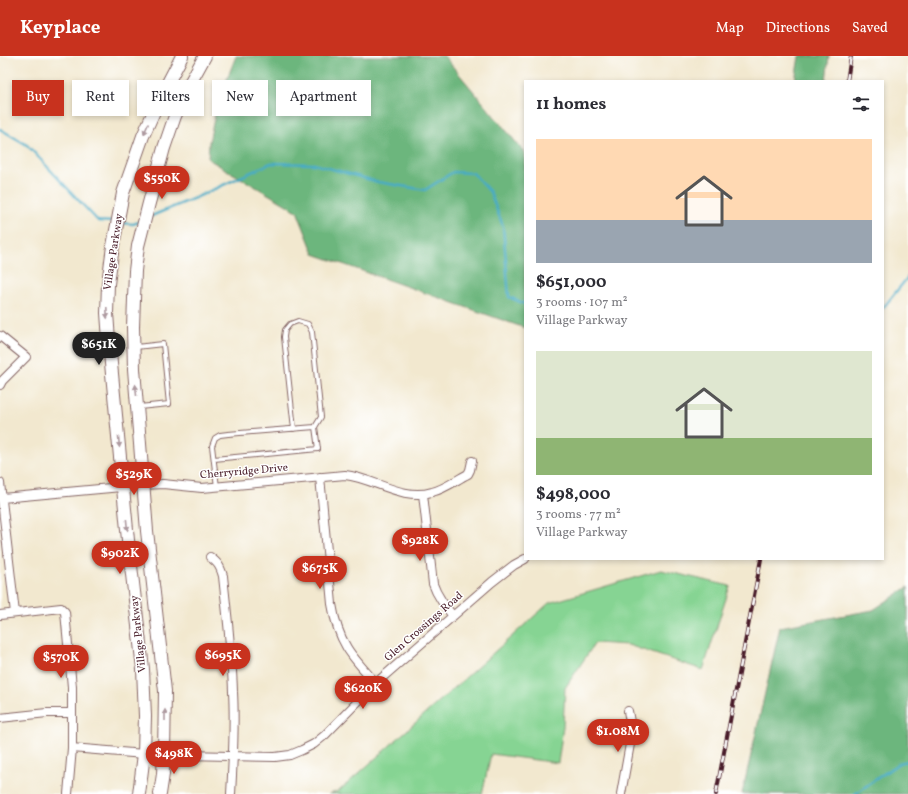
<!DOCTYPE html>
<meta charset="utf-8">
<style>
body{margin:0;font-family:Vollkorn,serif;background:#f7f7f7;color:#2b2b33;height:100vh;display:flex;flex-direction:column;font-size:15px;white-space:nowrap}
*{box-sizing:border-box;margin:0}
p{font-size:13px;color:#7c7c81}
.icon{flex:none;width:22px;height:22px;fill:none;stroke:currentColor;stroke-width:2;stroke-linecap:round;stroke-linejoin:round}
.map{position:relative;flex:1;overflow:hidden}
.drawer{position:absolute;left:524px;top:24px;width:360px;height:480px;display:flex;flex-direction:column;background:#fff;border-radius:0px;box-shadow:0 2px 6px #0003}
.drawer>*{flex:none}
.top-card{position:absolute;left:12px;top:24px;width:380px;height:36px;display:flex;gap:8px}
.price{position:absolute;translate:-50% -34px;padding:0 9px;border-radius:14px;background:#c8321e;color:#fff;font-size:13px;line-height:26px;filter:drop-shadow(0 1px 2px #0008)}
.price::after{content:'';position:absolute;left:50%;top:24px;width:12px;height:9px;margin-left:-6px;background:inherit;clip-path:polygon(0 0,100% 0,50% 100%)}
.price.on{background:#222;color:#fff}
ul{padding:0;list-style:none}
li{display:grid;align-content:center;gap:8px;height:212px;padding:0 12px}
li span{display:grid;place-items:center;height:124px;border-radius:0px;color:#555}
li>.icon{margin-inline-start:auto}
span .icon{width:72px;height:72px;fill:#fffc;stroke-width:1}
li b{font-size:17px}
h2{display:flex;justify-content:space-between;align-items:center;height:48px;padding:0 12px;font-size:17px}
.pill{padding:0 14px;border-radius:0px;background:#fff;box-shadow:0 2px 6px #0003;font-size:14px;line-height:36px}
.pill.on{background:#c8321e;color:#fff}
header{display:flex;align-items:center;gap:24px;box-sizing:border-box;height:56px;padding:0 20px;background:#c8321e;color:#fff}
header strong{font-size:19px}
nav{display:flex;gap:22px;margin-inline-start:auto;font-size:14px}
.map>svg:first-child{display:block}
.green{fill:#86d493;stroke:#687a5f}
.forest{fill:#6cb67d;stroke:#5b6a54}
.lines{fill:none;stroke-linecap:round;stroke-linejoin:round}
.stream{stroke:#46abc6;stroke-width:2.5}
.service-casing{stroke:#856564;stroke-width:6}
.minor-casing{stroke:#856564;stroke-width:10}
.secondary-casing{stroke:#856564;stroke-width:14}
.service{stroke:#fff;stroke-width:4}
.minor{stroke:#fff;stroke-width:8}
.secondary{stroke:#fff;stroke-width:12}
.rail-casing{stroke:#4a1f2b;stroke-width:4}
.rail{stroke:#fff;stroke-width:2.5;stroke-dasharray:8;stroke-linecap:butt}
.oneway{fill:#ae9aa0}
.labels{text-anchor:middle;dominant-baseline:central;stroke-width:3;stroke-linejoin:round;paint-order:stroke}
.street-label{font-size:11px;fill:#4a1f2b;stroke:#fff}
</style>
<header>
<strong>Keyplace</strong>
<nav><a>Map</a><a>Directions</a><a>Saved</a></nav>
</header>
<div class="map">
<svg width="908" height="738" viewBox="0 0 908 738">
<rect width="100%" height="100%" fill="#fff"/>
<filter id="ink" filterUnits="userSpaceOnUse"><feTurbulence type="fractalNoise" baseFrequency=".025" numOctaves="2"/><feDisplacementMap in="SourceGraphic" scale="8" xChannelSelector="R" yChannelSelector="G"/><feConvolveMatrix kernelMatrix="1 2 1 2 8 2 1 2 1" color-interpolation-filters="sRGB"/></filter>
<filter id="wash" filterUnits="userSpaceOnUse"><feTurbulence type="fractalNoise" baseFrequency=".012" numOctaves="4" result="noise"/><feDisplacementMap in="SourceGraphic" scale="16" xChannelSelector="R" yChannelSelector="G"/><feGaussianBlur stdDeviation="0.9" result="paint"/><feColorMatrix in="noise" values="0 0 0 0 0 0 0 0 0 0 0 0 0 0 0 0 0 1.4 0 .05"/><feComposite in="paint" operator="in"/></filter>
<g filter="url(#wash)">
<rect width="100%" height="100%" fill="#f2e8cf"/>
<path class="green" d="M661 514 730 530 703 614 628 589 595 587 565 632 563 671 558 707 491 698 482 738H329L339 735 549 547Z"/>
<path class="forest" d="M236 0H444L525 97V272L314 198 297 155 208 103 209 86 217 49Z
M799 0H829L826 25H795Z
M908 531V738H742L780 571 873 554Z"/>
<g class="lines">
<path class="stream" d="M0 73 27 89 98 165 114 166
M149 161 195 142 271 107 314 108 378 126 425 134 453 116 473 117 490 136 503 170 509 241 525 248
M121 167 133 168 139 166
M883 252 908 221
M855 738 899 707 908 705"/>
</g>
</g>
<g filter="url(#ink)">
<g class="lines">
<defs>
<path id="service" d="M136 291 163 288 169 348 139 351
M214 403 318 393 315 371
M217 431 212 390 215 382 220 379 228 378 315 371 321 361 312 276 308 268 298 265 290 268 285 274 284 281 294 373"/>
<path id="minor" d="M0 280 26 301 2 325 0 329
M320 421 332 548C338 586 351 600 376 627
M0 427 15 557
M423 438 433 528C437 540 445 550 453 560
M2 442 143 429 163 428 202 432 345 419C374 422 402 445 432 436 445 433 456 424 468 418L470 414 472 405
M210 501C218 507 220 510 223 520 227 559 232 598 233 636 235 670 233 704 231 738
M0 559 61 552 65 556 72 631V692L68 738
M0 662 47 657H72
M72 692 144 698 275 701 290 699 302 694 314 688 325 679 376 627 492 526 514 509 525 503
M621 738 632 677 628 655"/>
<path id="secondary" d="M139 738 144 698 145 660 143 613 128 484 110 297 107 257 108 228 113 190 123 137 143 80 160 42 182 0
M160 738 163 718 164 698 165 635 147 475 134 313 133 271 135 215 138 190 149 147 164 92 175 60 189 29 205 0"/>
</defs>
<use href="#service" class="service-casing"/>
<use href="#minor" class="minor-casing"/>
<use href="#secondary" class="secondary-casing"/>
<use href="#service" class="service"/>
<use href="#minor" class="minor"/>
<use href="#secondary" class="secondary"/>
<defs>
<path id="rail" d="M847 25 851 0
M716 738 761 503"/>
</defs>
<use href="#rail" class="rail-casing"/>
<use href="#rail" class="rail"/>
</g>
<defs><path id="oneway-solid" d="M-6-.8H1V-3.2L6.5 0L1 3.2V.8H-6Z"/></defs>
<g class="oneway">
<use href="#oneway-solid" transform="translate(146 73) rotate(114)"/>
<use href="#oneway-solid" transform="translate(107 257) rotate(88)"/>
<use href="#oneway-solid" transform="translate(136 334) rotate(-95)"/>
<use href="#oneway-solid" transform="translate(119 386) rotate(85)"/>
<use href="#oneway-solid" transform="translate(127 469) rotate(84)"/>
<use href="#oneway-solid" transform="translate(165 659) rotate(-90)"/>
</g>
</g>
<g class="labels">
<g class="street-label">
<text transform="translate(114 196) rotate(-81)">Village Parkway</text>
<text transform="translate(244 416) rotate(-5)">Cherryridge Drive</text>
<text transform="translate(424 571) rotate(-41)">Glen Crossings Road</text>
<text transform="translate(139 578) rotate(-96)">Village Parkway</text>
</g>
</g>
</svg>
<b class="price" style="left:162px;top:144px">$550K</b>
<b class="price on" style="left:99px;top:310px">$651K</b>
<b class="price" style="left:134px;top:440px">$529K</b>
<b class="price" style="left:420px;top:506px">$928K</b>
<b class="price" style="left:120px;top:519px">$902K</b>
<b class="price" style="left:320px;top:534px">$675K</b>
<b class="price" style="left:223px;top:621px">$695K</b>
<b class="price" style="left:61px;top:623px">$570K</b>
<b class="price" style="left:363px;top:654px">$620K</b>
<b class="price" style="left:618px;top:697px">$1.08M</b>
<b class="price" style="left:174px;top:719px">$498K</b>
<div class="top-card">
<a class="pill on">Buy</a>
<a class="pill">Rent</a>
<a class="pill">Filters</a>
<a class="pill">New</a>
<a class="pill">Apartment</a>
</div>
<section class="drawer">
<h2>11 homes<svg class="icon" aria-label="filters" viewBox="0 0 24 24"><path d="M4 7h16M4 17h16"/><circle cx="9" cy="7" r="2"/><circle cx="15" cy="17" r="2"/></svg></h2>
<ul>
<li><span style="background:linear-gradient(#ffd9b3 65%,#9aa5b1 0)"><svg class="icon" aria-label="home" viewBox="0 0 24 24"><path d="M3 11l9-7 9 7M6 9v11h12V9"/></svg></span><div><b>$651,000</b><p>3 rooms · 107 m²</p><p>Village Parkway</p></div></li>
<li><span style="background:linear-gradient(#dfe7d0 70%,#8fb573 0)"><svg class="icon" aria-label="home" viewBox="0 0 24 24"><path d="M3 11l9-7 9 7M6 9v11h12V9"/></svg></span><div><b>$498,000</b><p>3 rooms · 77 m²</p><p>Village Parkway</p></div></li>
</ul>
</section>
</div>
